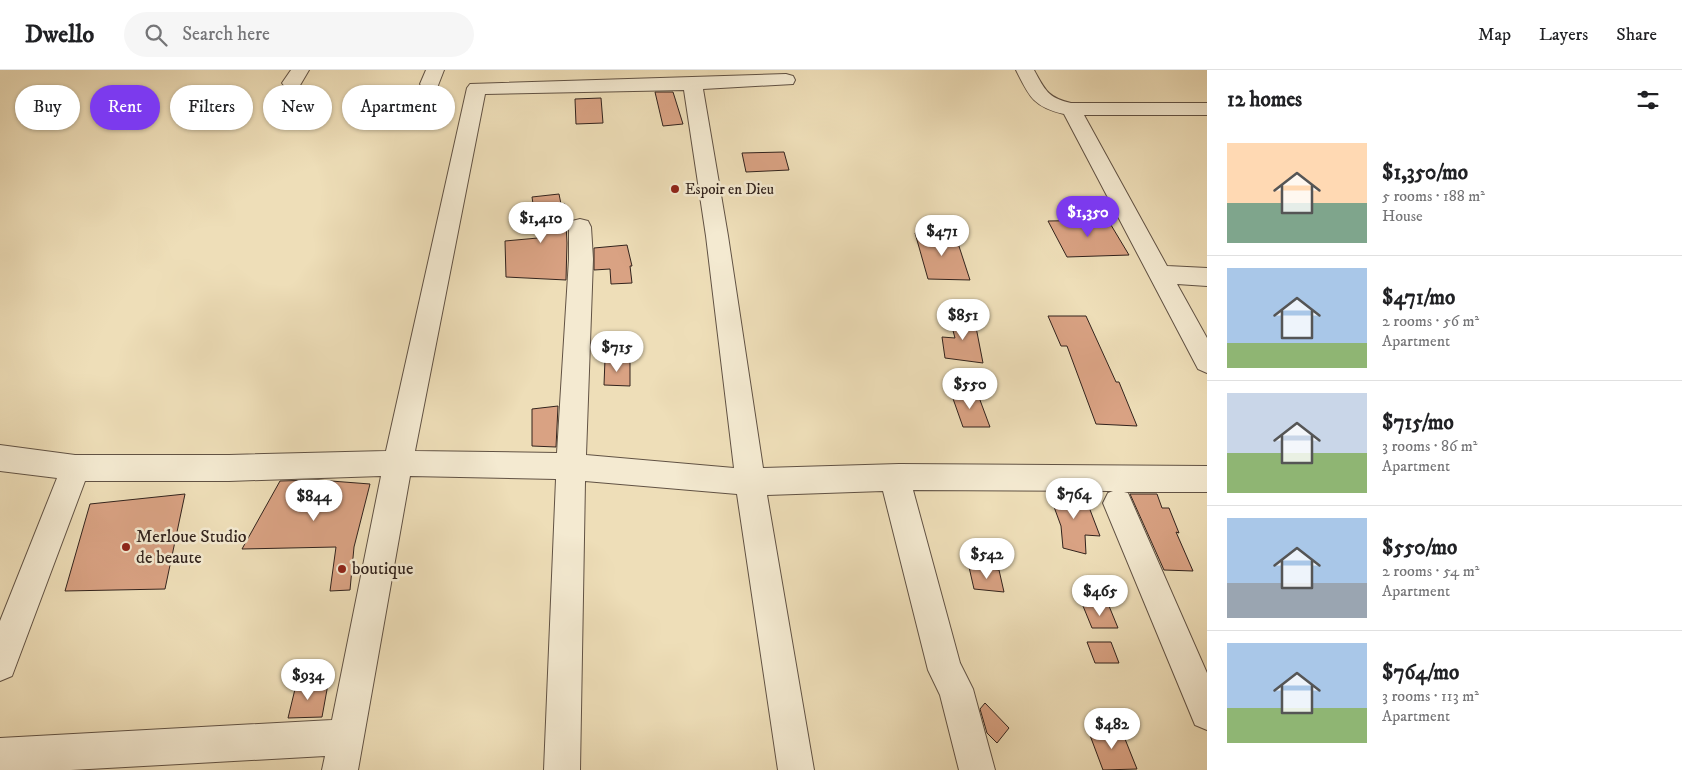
<!DOCTYPE html>
<meta charset="utf-8">
<style>
body{margin:0;font-family:"IM FELL DW Pica",serif;background:#f6f6f6;color:#202124;height:100vh;display:flex;flex-direction:column;font-size:19px;white-space:nowrap}
*{box-sizing:border-box;margin:0}
p{font-size:16px;color:#757577}
.icon{flex:none;width:28px;height:28px;fill:none;stroke:currentColor;stroke-width:2;stroke-linecap:round;stroke-linejoin:round}
.map{position:relative;flex:1;overflow:hidden}
.details{display:flex;flex-direction:column;background:#fff;width:475px}
.details>*{flex:none}
.guide{position:absolute;left:15px;top:15px;width:475px;height:45px;display:flex;gap:10px}
.price{position:absolute;translate:-50% -42px;padding:0 11px;border-radius:18px;background:#fff;color:#222;font-size:16px;line-height:32px;filter:drop-shadow(0 1px 2px #0008)}
.price::after{content:'';position:absolute;left:50%;top:30px;width:15px;height:11px;margin-left:-8px;background:inherit;clip-path:polygon(0 0,100% 0,50% 100%)}
.price.on{background:#7c3aed;color:#fff}
ul{padding:0;list-style:none}
li{display:flex;align-items:center;gap:15px;height:125px;padding:0 20px}
li+li{border-top:1px solid #e0e0e0}
li span{display:grid;place-items:center;flex:none;width:140px;height:100px;border-radius:0px;color:#555}
li>.icon{margin-inline-start:auto}
span .icon{width:60px;height:60px;fill:#fffc;stroke-width:1}
li b{font-size:21px}
h2{display:flex;justify-content:space-between;align-items:center;height:60px;padding:0 20px;font-size:21px}
.tag{padding:0 18px;border-radius:22px;background:#fff;box-shadow:0 1px 4px #0004;font-size:18px;line-height:45px}
.tag.on{background:#7c3aed;color:#fff}
header{display:flex;align-items:center;gap:30px;box-sizing:border-box;height:70px;padding:0 25px;background:#fff;border-bottom:1px solid #e0e0e0}
header strong{font-size:24px}
nav{display:flex;gap:28px;margin-inline-start:auto;font-size:18px}
.search{width:350px;height:45px;background:#f6f6f6;display:flex;align-items:center;gap:12px;box-sizing:border-box;padding:0 18px;border-radius:28px;color:#757577;font-size:19px}
main{display:flex;flex:1;min-height:0}
.map>svg:first-child{display:block}
.building{fill:#d9a283;stroke:#32231d}
.lines{fill:none;stroke-linecap:round;stroke-linejoin:round}
.minor-casing{stroke:#615244;stroke-width:2}
.minor{fill:#f4ead1;fill-rule:evenodd}
.poi-dot{fill:#8f2418;stroke:#f4ead1;stroke-width:2}
.labels{text-anchor:middle;dominant-baseline:central;stroke-width:5;stroke-linejoin:round;paint-order:stroke}
.far-poi-label{font-size:15px;fill:#32231d;stroke:#f4ead1;text-anchor:start}
.poi-label{font-size:18px;fill:#32231d;stroke:#f4ead1;text-anchor:start}
</style>
<header>
<strong>Dwello</strong>
<div class="search"><svg class="icon" aria-label="search" viewBox="0 0 24 24"><circle cx="10" cy="10" r="6"/><path d="M15 15l6 6"/></svg>Search here</div>
<nav><a>Map</a><a>Layers</a><a>Share</a></nav>
</header>
<main>
<div class="map">
<svg width="1207" height="700" viewBox="0 0 1207 700">
<rect width="100%" height="100%" fill="#eedeb8"/>
<filter id="stains"><feTurbulence type="fractalNoise" baseFrequency=".004" numOctaves="4"/><feColorMatrix values="0 0 0 0 .2 0 0 0 0 .09 0 0 0 0 .02 0 0 0 .5 -.17"/></filter>
<radialGradient id="worn" r=".72"><stop offset=".6" stop-color="#630" stop-opacity="0"/><stop offset="1" stop-color="#630" stop-opacity=".3"/></radialGradient>
<path class="building" d="M655 22H673L683 54 663 56Z
M601 28 603 53 576 54 575 29Z
M784 82 789 100 746 102 742 83Z
M559 124 561 134H565L567 173 566 210 506 207 505 171 538 168 532 127Z
M1108 150 1129 185 1067 187 1048 151Z
M915 163 955 164 970 210 928 209Z
M627 175 632 196H630L632 213 611 214 610 199 594 200V178Z
M949 246 974 247 983 293 945 288 942 267 955 268Z
M1048 246H1086L1116 312H1119L1137 356 1096 354 1067 276H1061Z
M605 289 630 290V316L604 315Z
M977 322 990 357H963L951 323Z
M558 336 556 377 532 376V339Z
M318 410 370 414 354 477 350 520 330 521 336 477 242 479 280 411Z
M1049 423 1084 424 1100 466 1085 465 1086 484 1063 478 1061 456Z
M185 424 165 519 65 521 90 434Z
M1130 424H1157L1162 438H1169L1179 463 1176 462 1193 501 1164 500Z
M969 497 999 500 1004 522 974 519Z
M1083 536H1109L1118 558H1092Z
M1087 572H1111L1119 593H1095Z
M328 614 322 647 288 648 296 615Z
M985 633 1009 658 997 673 987 663 980 639Z
M1121 659 1137 699 1103 700 1088 660Z"/>
<g class="lines">
<defs>
<path id="minor" d="M291 0H309L299 17 292 19 285 17 282 13Z
M426 0H444L437 18 430 20 423 18 420 14Z
M1016 0H1034C1045 20 1048 28 1071 33H1207V45H1084L1167 196 1207 198V216L1177 214 1207 268V303L1198 299 1064 44C1033 37 1029 26 1016 0Z
M786 4 793 6 795 10 793 14 703 19 728 166 763 398 899 394 1207 396V422H1124L1128 423 1207 603V660L1195 655 1103 433 1108 423 1113 421 913 420 960 593 973 619 995 700H959L940 625 928 600 883 421 767 425 814 700H778L737 424 585 411 580 700H544L556 409 410 406 358 700H322L325 686 71 700H0V668L332 650 381 406 229 411H85L12 606 0 611V551L57 408 0 401V375L75 385H229L386 381 467 18 470 14ZM684 20 706 166 734 398 586 385 593 189 591 157 588 151 580 149 572 151 569 157V189L557 383 415 381 485 24Z"/>
</defs>
<use href="#minor" class="minor-casing"/>
<use href="#minor" class="minor"/>
</g>
<g class="poi-dot">
<circle cx="675" cy="119" r="5"/>
<circle cx="126" cy="477" r="5"/>
<circle cx="342" cy="499" r="5"/>
</g>
<g class="labels">
<g class="far-poi-label">
<text x="685" y="119">Espoir en Dieu</text>
</g>
<g class="poi-label">
<text x="136" y="467">Merloue Studio<tspan x="136" dy="21">de beaute</tspan></text>
<text x="352" y="499">boutique</text>
</g>
</g>
<rect width="100%" height="100%" filter="url(#stains)"/>
<rect width="100%" height="100%" fill="url(#worn)"/>
</svg>
<b class="price on" style="left:1088px;top:168px">$1,350</b>
<b class="price" style="left:541px;top:174px">$1,410</b>
<b class="price" style="left:942px;top:187px">$471</b>
<b class="price" style="left:963px;top:271px">$851</b>
<b class="price" style="left:617px;top:303px">$715</b>
<b class="price" style="left:970px;top:340px">$550</b>
<b class="price" style="left:1074px;top:450px">$764</b>
<b class="price" style="left:314px;top:452px">$844</b>
<b class="price" style="left:987px;top:510px">$542</b>
<b class="price" style="left:1100px;top:547px">$465</b>
<b class="price" style="left:308px;top:631px">$934</b>
<b class="price" style="left:1112px;top:680px">$482</b>
<div class="guide">
<a class="tag">Buy</a>
<a class="tag on">Rent</a>
<a class="tag">Filters</a>
<a class="tag">New</a>
<a class="tag">Apartment</a>
</div>
</div>
<section class="details">
<h2>12 homes<svg class="icon" aria-label="filters" viewBox="0 0 24 24"><path d="M4 7h16M4 17h16"/><circle cx="9" cy="7" r="2"/><circle cx="15" cy="17" r="2"/></svg></h2>
<ul>
<li><span style="background:linear-gradient(#ffd9b3 60%,#7fa58c 0)"><svg class="icon" aria-label="home" viewBox="0 0 24 24"><path d="M3 11l9-7 9 7M6 9v11h12V9"/></svg></span><div><b>$1,350/mo</b><p>5 rooms · 188 m²</p><p>House</p></div></li>
<li><span style="background:linear-gradient(#a9c7e8 75%,#8fb573 0)"><svg class="icon" aria-label="home" viewBox="0 0 24 24"><path d="M3 11l9-7 9 7M6 9v11h12V9"/></svg></span><div><b>$471/mo</b><p>2 rooms · 56 m²</p><p>Apartment</p></div></li>
<li><span style="background:linear-gradient(#c9d6e8 60%,#8fb573 0)"><svg class="icon" aria-label="home" viewBox="0 0 24 24"><path d="M3 11l9-7 9 7M6 9v11h12V9"/></svg></span><div><b>$715/mo</b><p>3 rooms · 86 m²</p><p>Apartment</p></div></li>
<li><span style="background:linear-gradient(#a9c7e8 65%,#9aa5b1 0)"><svg class="icon" aria-label="home" viewBox="0 0 24 24"><path d="M3 11l9-7 9 7M6 9v11h12V9"/></svg></span><div><b>$550/mo</b><p>2 rooms · 54 m²</p><p>Apartment</p></div></li>
<li><span style="background:linear-gradient(#a9c7e8 65%,#8fb573 0)"><svg class="icon" aria-label="home" viewBox="0 0 24 24"><path d="M3 11l9-7 9 7M6 9v11h12V9"/></svg></span><div><b>$764/mo</b><p>3 rooms · 113 m²</p><p>Apartment</p></div></li>
</ul>
</section>
</main>
